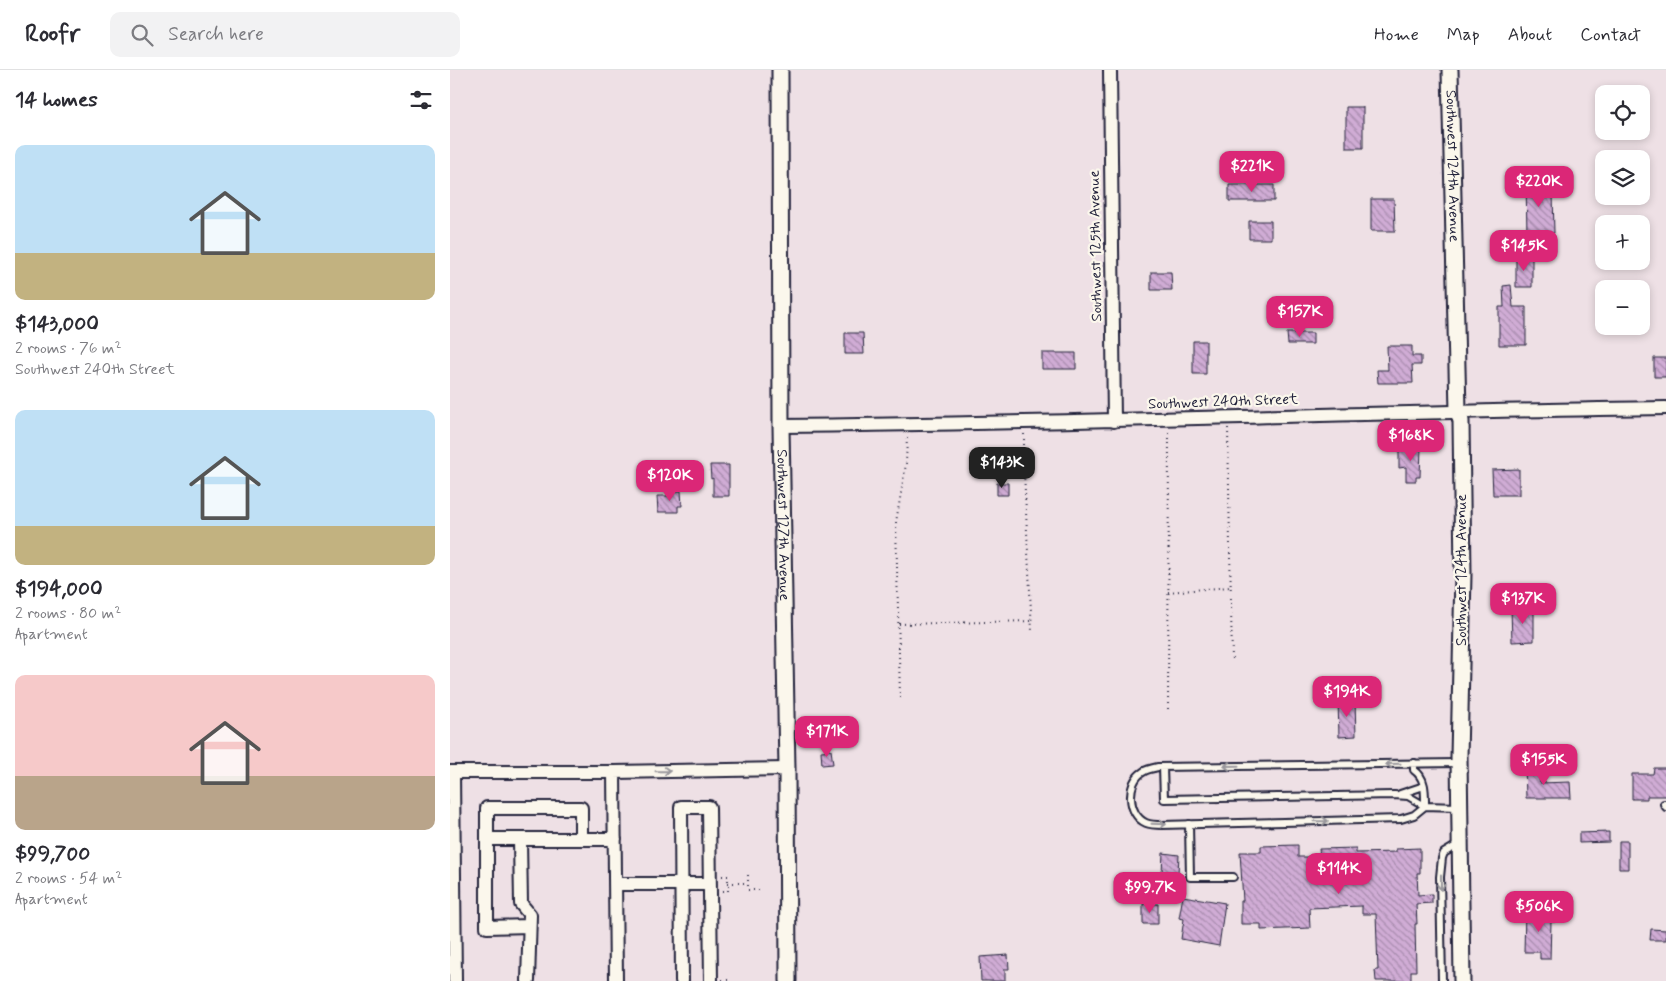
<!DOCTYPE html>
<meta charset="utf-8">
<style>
body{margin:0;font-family:Mynerve,sans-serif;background:#f2f2f3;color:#2b2b33;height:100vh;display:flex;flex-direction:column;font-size:19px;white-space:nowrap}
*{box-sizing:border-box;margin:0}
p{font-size:16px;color:#7c7c81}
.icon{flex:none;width:28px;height:28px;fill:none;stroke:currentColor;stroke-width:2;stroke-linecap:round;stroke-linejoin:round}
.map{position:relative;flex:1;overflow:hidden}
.panel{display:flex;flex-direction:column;background:#fff;width:450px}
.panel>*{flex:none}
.tools{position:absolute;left:1145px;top:15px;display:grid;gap:10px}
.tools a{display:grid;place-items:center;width:55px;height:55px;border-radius:10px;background:#fff;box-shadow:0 2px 8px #0003;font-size:25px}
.price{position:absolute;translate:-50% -42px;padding:0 11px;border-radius:10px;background:#db2777;color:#fff;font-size:16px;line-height:32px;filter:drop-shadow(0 1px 2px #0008)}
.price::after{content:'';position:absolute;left:50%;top:30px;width:15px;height:11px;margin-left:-8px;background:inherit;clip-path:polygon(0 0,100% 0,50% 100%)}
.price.current{background:#222;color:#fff}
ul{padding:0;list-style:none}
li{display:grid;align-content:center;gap:10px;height:265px;padding:0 15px}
li span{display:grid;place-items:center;height:155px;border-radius:10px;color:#555}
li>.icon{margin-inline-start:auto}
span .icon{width:90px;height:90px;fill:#fffc;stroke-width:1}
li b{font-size:21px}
h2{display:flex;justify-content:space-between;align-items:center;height:60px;padding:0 15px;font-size:21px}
header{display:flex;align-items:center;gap:30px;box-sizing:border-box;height:70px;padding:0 25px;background:#fff;border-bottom:1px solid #e1e1e2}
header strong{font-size:24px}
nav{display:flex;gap:28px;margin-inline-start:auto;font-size:18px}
.search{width:350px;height:45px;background:#f2f2f3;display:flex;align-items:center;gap:12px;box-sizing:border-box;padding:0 18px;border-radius:10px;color:#7c7c81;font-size:19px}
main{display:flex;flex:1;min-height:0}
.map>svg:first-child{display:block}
.building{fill:url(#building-back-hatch);stroke:#22223b}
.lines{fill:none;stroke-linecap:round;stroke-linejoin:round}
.service-casing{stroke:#22223b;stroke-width:10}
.minor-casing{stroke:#22223b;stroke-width:16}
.tertiary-casing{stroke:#22223b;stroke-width:19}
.path{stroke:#22223b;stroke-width:2;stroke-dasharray:1 4;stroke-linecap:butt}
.service{stroke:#fbf7ec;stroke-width:6}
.minor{stroke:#fbf7ec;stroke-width:12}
.tertiary{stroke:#fbf7ec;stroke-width:15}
.oneway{stroke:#99979c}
.labels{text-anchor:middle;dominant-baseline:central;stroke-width:4.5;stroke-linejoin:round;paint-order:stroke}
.street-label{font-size:15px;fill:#22223b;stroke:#fbf7ec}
</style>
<header>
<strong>Roofr</strong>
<div class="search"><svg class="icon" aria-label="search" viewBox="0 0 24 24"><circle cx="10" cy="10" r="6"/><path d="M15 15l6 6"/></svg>Search here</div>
<nav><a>Home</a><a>Map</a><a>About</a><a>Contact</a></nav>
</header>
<main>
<section class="panel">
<h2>14 homes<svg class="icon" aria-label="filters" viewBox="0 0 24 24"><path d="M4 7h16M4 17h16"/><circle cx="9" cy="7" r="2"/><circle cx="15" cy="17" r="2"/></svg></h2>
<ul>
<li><span style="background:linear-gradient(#bfe0f5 70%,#c2b280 0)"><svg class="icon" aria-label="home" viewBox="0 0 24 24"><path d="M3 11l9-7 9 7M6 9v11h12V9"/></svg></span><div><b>$143,000</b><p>2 rooms · 76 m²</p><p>Southwest 240th Street</p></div></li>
<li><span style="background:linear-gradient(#bfe0f5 75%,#c2b280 0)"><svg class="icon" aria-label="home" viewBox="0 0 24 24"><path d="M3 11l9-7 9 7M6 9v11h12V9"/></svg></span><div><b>$194,000</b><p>2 rooms · 80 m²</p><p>Apartment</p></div></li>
<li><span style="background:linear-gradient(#f6c9c9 65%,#b9a48a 0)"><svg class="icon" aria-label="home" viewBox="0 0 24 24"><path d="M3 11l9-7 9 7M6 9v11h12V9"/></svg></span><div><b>$99,700</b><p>2 rooms · 54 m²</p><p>Apartment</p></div></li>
</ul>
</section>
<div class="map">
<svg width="1216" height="911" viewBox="0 0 1216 911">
<defs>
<pattern id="building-back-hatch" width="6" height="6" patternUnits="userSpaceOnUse" patternTransform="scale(1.25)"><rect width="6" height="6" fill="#d0acd5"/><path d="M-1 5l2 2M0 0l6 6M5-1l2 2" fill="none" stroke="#a88cae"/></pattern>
</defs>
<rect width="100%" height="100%" fill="#eee0e5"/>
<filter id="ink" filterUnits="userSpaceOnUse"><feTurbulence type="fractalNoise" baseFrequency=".02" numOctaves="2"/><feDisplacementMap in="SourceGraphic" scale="10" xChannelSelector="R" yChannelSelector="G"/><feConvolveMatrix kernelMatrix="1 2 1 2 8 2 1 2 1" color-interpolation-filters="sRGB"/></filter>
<g filter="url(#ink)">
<path class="building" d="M896 37H913V78H896Z
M1076 111H1097V123H1103L1104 163 1077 164Z
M779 115H824V131H779Z
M921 129H944L945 161H921Z
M799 151H821V169H799Z
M1066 187H1082V217H1066Z
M701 202H721L722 220H701Z
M1061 215 1063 237H1076V275H1049V237H1054L1053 216Z
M395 263H413L414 284H395Z
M837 263H863V274H838Z
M743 271H756V304H743Z
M937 276H962V286H971V295H962L963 313H928L927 300H938Z
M592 283H626V299H592Z
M1204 288H1216V307H1204Z
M971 377 970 407H966V411H956V397L949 398V378Z
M260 395H279V426H263V408L261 409Z
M1069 399V425H1043L1042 400Z
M547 413H558V425H547Z
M218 421H231L232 436H228V442H208L207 426H218Z
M1061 538H1084V571L1062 572Z
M888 630H905L906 666 889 667Z
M381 680 383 694 372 695 371 681Z
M1075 694H1089L1090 713 1120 712 1121 728H1076Z
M1204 698H1216V726H1197V729H1182V704H1203Z
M1159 762V772L1129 773V763Z
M1169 771H1178V799H1169Z
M848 775V787H870L869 779 906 778V783L946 782V779L970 778V803H967L968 825 982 824V833L966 834 967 854H965L966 901H961V911H926L925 900H928L926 844H912V836L859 838 860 858 811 860V854H791V831H793L790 782H811V776Z
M713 783 729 785 727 821 711 820Z
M733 826 775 833 769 876 731 869 734 849 729 848Z
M693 834H708V854H693Z
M1075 841 1105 842V852H1101L1100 889H1090V882H1074Z
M1201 859 1216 860V870H1200Z
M558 885 559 899H555V911H531L530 887Z"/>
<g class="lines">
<defs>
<path id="service" d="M964 693V700C976 708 975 723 975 736
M1008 693 708 697C703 698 697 699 693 702 676 712 677 745 696 753 701 755 707 755 712 755L951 749 964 745 975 736 1009 737
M713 697 714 729 944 725 958 726 975 736
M950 724 974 716
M1214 734 1216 737
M739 754 740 807H783
M992 911 990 807 992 788 994 783 1009 774"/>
<path id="minor" d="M660 0 664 351
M331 356C626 353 921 342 1216 338
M0 702H164L337 699
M3 702 5 911
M164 702 166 911
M37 769V857L79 856
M70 769 71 834 80 845 78 911
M131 769V738H37V769H165
M165 814H260
M232 911 231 737H259L261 911"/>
<g id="tertiary">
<path id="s1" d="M330 0 331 356 337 699 338 911"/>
<path id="s2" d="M1000 0 1008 341 1011 351 1013 504 1009 687 1012 911"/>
</g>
</defs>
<use href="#service" class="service-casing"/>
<use href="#minor" class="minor-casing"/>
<use href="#tertiary" class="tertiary-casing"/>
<path class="path" d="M778 358 782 593
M574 364V402L582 561
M718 522 780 517
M449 554 581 551
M450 628 446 452 456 394 457 366
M718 639 719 361
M298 805V820H310
M272 806H278V821H273
M278 813H298
M272 910H280V911"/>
<use href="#service" class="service"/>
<use href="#minor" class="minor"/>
<use href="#tertiary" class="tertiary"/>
</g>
<defs><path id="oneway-shaft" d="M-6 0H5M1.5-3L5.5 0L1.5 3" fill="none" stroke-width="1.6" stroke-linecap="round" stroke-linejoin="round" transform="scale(1.25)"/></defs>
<g class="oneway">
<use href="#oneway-shaft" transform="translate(943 694) rotate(179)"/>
<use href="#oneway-shaft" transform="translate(781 696) rotate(179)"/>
<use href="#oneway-shaft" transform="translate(213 701) rotate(-1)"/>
<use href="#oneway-shaft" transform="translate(871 751) rotate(-1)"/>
<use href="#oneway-shaft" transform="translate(709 754) rotate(2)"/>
<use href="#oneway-shaft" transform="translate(991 813) rotate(90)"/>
</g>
</g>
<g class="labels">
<g class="street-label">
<text stroke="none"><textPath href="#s2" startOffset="96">Southwest 124th Avenue</textPath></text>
<text transform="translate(646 176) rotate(-91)">Southwest 125th Avenue</text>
<text transform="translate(773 332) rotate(-2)">Southwest 240th Street</text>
<text stroke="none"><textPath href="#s1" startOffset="455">Southwest 127th Avenue</textPath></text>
<text transform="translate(1012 500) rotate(-90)">Southwest 124th Avenue</text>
</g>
</g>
</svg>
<div class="tools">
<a><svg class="icon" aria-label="locate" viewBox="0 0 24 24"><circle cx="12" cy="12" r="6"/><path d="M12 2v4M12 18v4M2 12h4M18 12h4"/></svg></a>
<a><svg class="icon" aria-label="layers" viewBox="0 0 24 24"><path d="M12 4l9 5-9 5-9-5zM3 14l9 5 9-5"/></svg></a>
<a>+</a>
<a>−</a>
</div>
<b class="price" style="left:802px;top:123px">$221K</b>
<b class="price" style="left:1089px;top:138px">$220K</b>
<b class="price" style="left:1074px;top:202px">$145K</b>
<b class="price" style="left:850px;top:268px">$157K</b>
<b class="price" style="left:961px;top:392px">$168K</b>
<b class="price current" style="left:552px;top:419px">$143K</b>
<b class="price" style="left:220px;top:432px">$120K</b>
<b class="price" style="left:1073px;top:555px">$137K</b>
<b class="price" style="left:897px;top:648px">$194K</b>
<b class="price" style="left:377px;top:688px">$171K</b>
<b class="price" style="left:1094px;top:716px">$155K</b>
<b class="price" style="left:889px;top:825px">$114K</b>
<b class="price" style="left:700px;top:844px">$99.7K</b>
<b class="price" style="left:1089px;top:863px">$506K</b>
</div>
</main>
